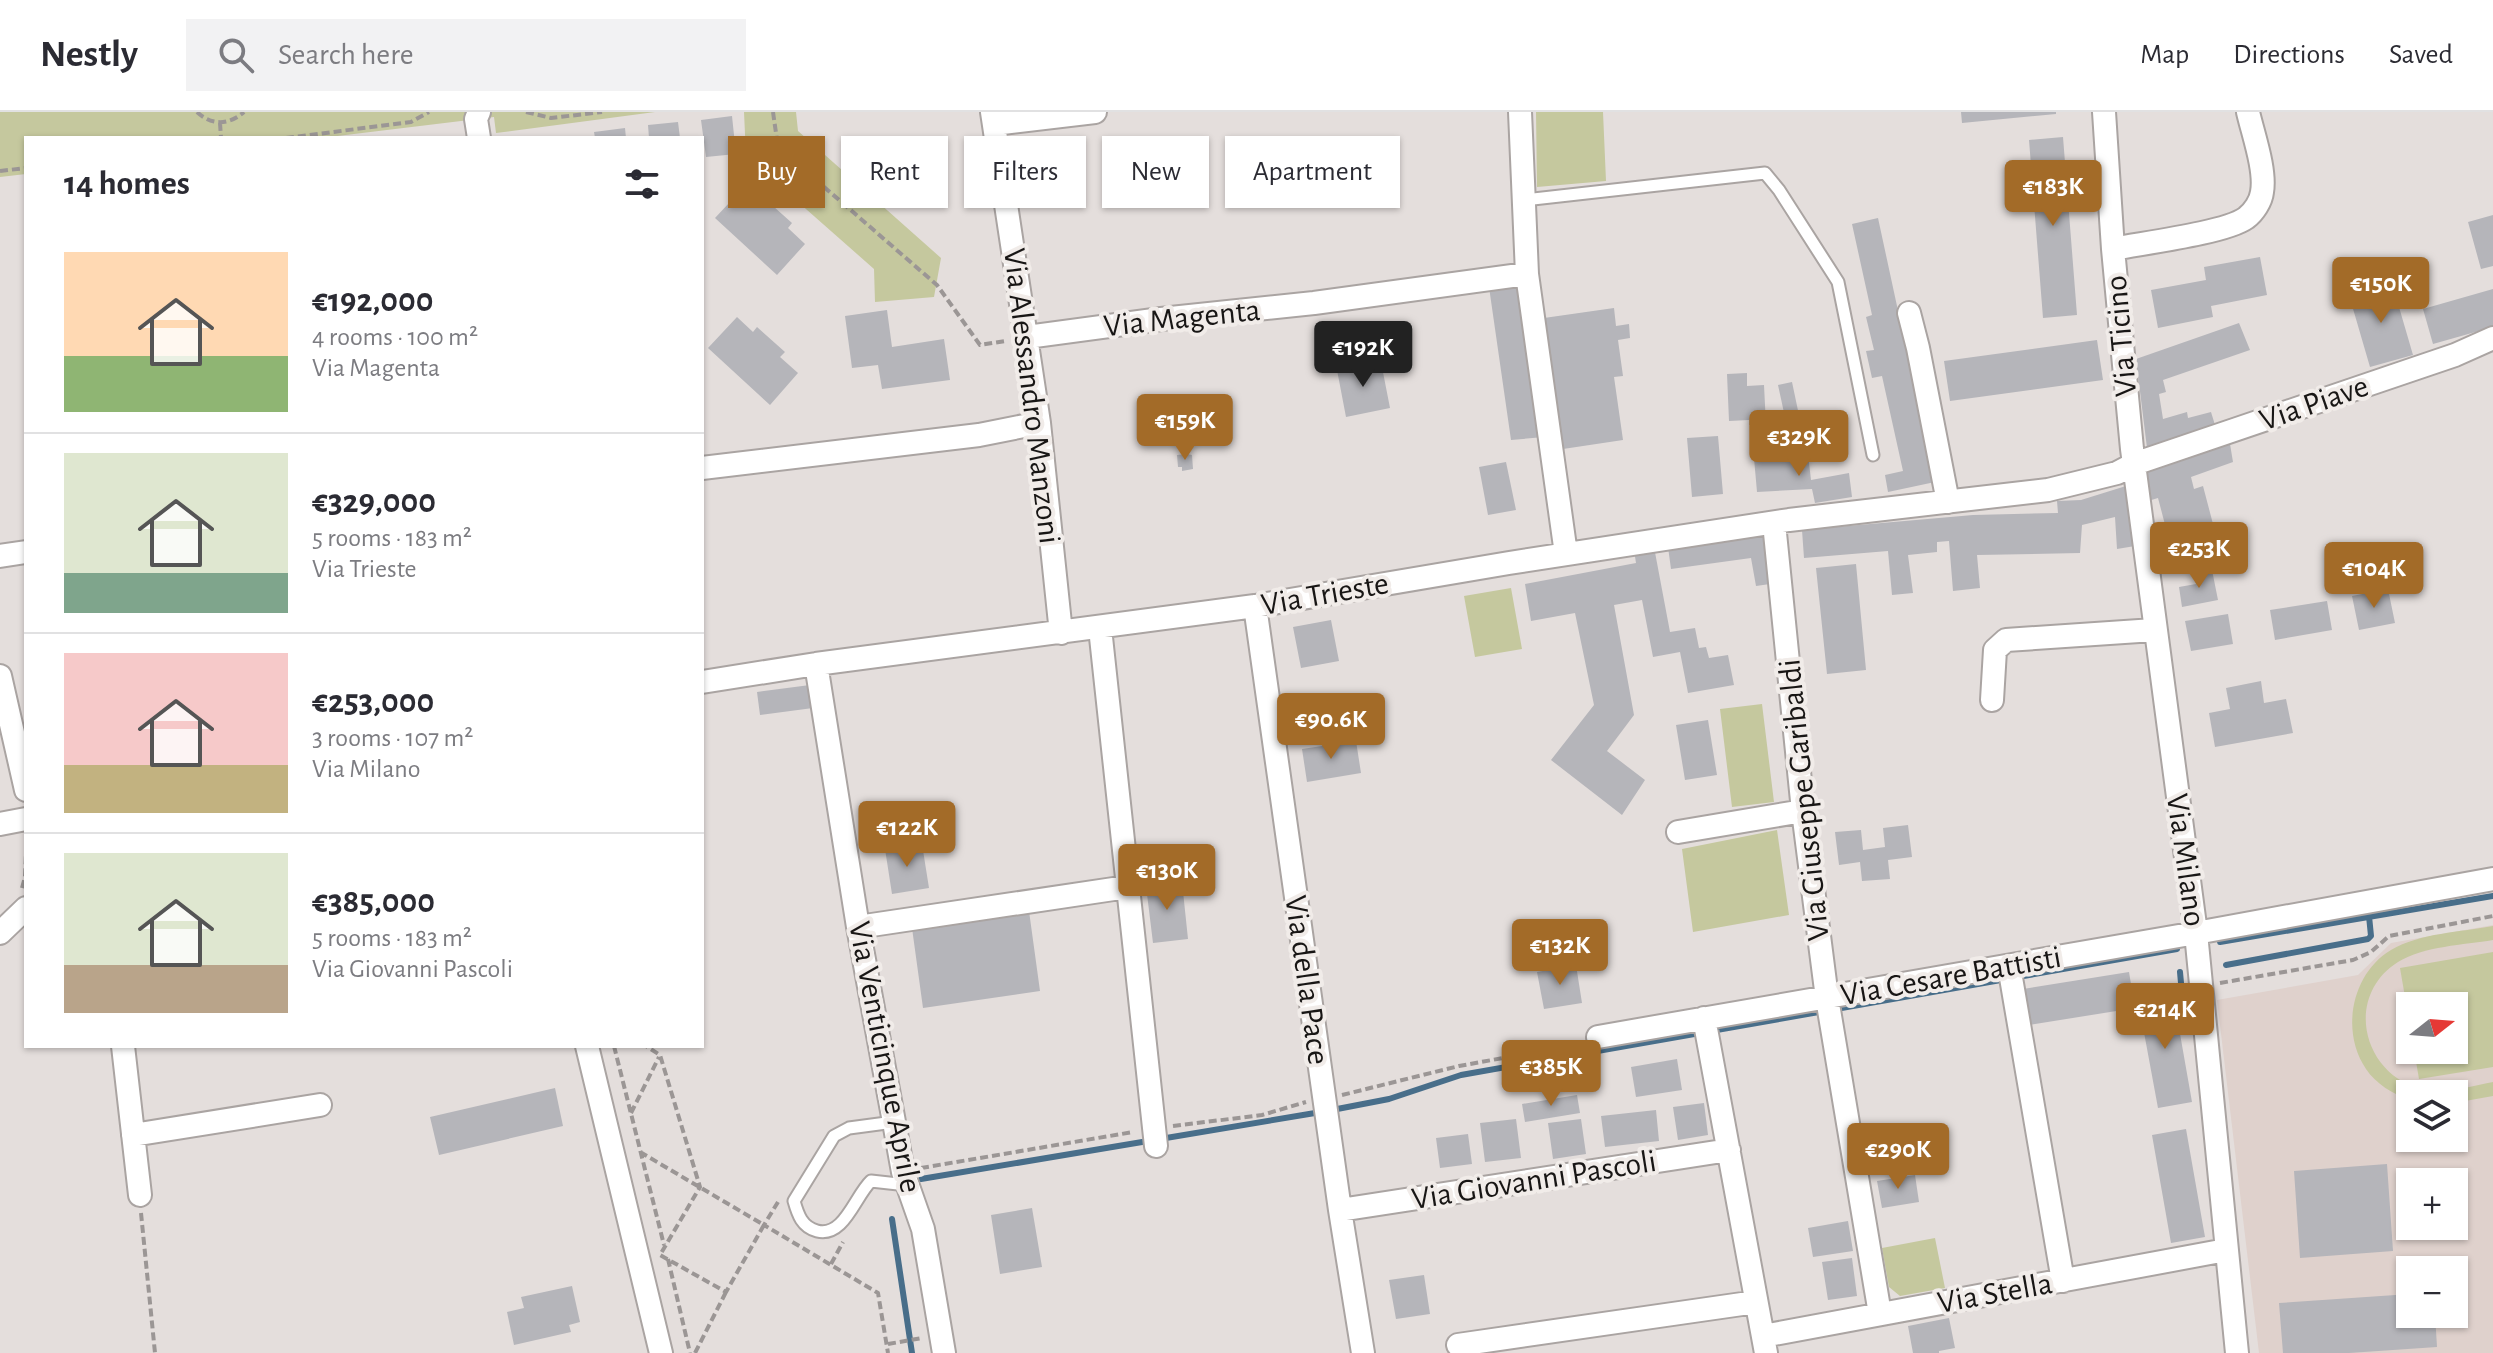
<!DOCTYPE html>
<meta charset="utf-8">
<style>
body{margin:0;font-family:"Alegreya Sans",sans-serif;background:#f2f2f3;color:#2b2b33;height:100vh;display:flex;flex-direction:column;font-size:30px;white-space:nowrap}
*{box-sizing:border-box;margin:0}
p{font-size:26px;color:#7c7c81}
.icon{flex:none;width:44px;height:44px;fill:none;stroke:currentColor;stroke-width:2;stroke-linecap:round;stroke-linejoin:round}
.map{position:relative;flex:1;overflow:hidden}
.panel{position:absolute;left:24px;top:24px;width:680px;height:912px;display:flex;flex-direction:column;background:#fff;border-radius:0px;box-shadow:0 2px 6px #0004}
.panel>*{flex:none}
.guide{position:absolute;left:728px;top:24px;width:760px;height:72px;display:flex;gap:16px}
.needle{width:52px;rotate:73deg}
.fabs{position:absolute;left:2396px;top:880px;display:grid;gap:16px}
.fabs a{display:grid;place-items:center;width:72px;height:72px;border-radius:0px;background:#fff;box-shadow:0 2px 6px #0004;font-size:40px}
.price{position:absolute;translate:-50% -68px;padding:0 18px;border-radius:8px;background:#a36b28;color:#fff;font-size:26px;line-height:52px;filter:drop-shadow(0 2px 4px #0008)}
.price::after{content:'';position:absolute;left:50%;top:48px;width:24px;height:18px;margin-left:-12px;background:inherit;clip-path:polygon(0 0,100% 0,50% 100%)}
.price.current{background:#222;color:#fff}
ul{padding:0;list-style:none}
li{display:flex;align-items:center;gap:24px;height:200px;padding:0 40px}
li+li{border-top:2px solid #e1e1e2}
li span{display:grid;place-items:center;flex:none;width:224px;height:160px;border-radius:0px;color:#555}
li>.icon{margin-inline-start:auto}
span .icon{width:96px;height:96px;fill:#fffc;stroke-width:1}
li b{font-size:34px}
h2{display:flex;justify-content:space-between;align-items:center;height:96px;padding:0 40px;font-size:34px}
.pill{padding:0 28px;border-radius:0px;background:#fff;box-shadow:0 2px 6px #0004;font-size:28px;line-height:72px}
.pill.current{background:#a36b28;color:#fff}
header{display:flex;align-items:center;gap:48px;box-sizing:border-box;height:112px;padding:0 40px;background:#fff;border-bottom:2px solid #e1e1e2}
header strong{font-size:38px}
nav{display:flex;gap:44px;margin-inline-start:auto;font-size:28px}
.search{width:560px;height:72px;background:#f2f2f3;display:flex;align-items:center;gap:20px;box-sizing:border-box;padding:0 28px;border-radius:0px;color:#7c7c81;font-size:30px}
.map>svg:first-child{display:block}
.built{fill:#dfd1cc;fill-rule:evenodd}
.green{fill:#c5c89e}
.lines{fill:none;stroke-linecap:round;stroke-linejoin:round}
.stream{stroke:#486e8a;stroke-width:6}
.building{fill:#b5b5ba}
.lane-casing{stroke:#aaa4a2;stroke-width:15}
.street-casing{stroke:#aaa4a2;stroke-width:26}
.path{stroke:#9b9695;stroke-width:4;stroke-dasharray:8 4;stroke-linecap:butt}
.lane{stroke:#fff;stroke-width:11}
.street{stroke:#fff;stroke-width:22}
.labels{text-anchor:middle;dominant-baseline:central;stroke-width:8;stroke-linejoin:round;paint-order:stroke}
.street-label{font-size:32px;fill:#181615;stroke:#f1ece9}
</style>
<header>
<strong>Nestly</strong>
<div class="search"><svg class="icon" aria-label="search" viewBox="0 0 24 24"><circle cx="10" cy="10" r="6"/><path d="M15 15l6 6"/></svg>Search here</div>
<nav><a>Map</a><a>Directions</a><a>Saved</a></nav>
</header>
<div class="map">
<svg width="2493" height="1241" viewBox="0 0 2493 1241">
<rect width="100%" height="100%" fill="#e4dedc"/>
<path class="built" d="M2493 813V1241H2259L2217 888 2358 863 2391 831ZM2410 894H2454V938H2410ZM2410 982H2454V1026H2410ZM2410 1070H2454V1114H2410ZM2410 1158H2454V1202H2410Z"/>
<path class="green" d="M0 0H655L496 21 494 5 321 26H26V62L0 65Z
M744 0H796L798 19 941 146 934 185 875 190 874 157 746 44Z
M1536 0H1603L1606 69 1537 75Z
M1511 476 1522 537 1475 545 1464 484Z
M1762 592 1774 690 1732 695 1720 597Z
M1777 718 1789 803 1693 820 1682 737Z
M2493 814V828C2464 833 2424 834 2398 850 2344 884 2362 962 2421 977 2442 983 2471 974 2493 970V984L2454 991V982H2410V988C2393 982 2376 972 2366 957 2340 919 2352 861 2391 838 2420 821 2461 820 2493 814Z
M2493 840V955L2419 967 2414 938H2454V894H2410V914L2400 856Z
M1935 1126 1945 1176 1900 1184 1889 1175 1882 1136Z"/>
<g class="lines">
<path class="stream" d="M2220 830 2493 784
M2226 853 2368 827 2371 824 2369 804
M2180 860 2182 882
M1711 919 2177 837
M1332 998 1389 987 1461 963 1700 921
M921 1067 1321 1000
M892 1107 912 1241"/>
</g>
<path class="building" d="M1961 0H2056V2L1962 11Z
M732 4 736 42 706 45 701 8Z
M678 10 680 26H649L648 13Z
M625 16 626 26H595L594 20Z
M2063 25 2077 203 2043 206 2029 28Z
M744 75 760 90 764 86 792 111 788 116 805 132 777 163 715 106Z
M2493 103V154L2481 157 2468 110Z
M1878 106 1935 370 1888 380 1885 363 1903 359 1882 264 1872 266 1866 239 1874 238 1866 205 1872 203 1852 112Z
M2260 145 2267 183 2211 194 2213 205 2158 216 2151 178 2206 168 2204 155Z
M1520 169 1544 325 1511 328 1489 175Z
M2392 171 2413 243 2370 255 2349 183Z
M2493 177V215L2433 232 2423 197Z
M1614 196 1616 214 1629 212 1630 226 1618 228 1623 264 1614 265 1623 328 1563 337 1544 206Z
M887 198 892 235 944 227 950 268 882 277 878 253 852 256 845 204Z
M737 205 753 220 757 215 785 240 780 245 798 261 770 293 708 236Z
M2239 211 2250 238 2163 268 2166 280 2159 282 2163 307 2187 300 2188 306 2211 300 2215 313 2147 336 2136 247Z
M2097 228 2103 268 1950 289 1944 249Z
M1381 250 1390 296 1346 305 1337 258Z
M1747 261V274L1764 273 1766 313H1749V308L1729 309 1727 262Z
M1792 270 1800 308 1786 310 1778 273Z
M1718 324 1723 382 1692 385 1687 326Z
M2229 326 2233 350 2191 365 2194 377 2203 374 2213 412 2168 424 2158 386 2148 389 2146 369 2148 353Z
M1187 342 1192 343 1193 357 1182 359V355H1178L1177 343Z
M1808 342 1811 368 1849 361 1852 385 1815 391 1812 377 1757 380 1754 346Z
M1506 350 1516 398 1488 403 1479 355Z
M2126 374 2135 434 2117 437 2115 405 2082 413 2080 441 1977 443 1980 476 1953 479 1949 429 1937 430V440L1908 443 1913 481 1892 483 1888 439 1804 446 1802 418 1973 403 2058 401 2057 389 2081 388Z
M1757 420 1765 425 1770 472 1756 474 1751 446 1671 457 1668 435Z
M1654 435 1670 520 1695 516 1699 536 1706 535 1709 546 1728 543 1734 573 1688 581 1680 540 1653 545 1642 488 1614 493 1634 603 1607 639 1645 668 1622 703 1551 648 1594 593 1575 501 1531 509 1525 472 1636 451 1634 438Z
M1856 452 1866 558 1827 562 1816 456Z
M2212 458 2218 488 2182 495 2179 475 2196 472 2194 461Z
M2388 477 2395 511 2359 518 2352 484Z
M2327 489 2332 518 2275 528 2270 498Z
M2228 502 2233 532 2191 539 2185 509Z
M1331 508 1339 549 1301 556 1293 515Z
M2261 569 2264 591 2286 587 2293 621 2215 635 2209 601 2230 597 2226 576Z
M810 573 813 596 760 603 757 580Z
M1708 608 1717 663 1685 668 1676 613Z
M1356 629 1361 661 1307 670 1302 637Z
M1908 713 1912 745 1888 748 1890 767 1862 769 1860 750 1839 753 1835 720 1861 718 1863 738 1885 735 1883 716Z
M922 732 929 776 892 782 885 737Z
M1182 770 1188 827 1153 831 1146 774Z
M1029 799 1040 879 923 896 912 816Z
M1576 853 1582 891 1544 897 1537 860Z
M2129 860 2135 896 2029 913 2023 877Z
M2173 882 2192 990 2158 996 2138 888Z
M1677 947 1682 978 1636 985 1631 955Z
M555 976 563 1014 439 1043 430 1005Z
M1577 983 1580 1001 1525 1010 1522 992Z
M1704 991 1708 1023 1678 1028 1673 995Z
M1656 998 1659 1029 1605 1035 1601 1004Z
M1516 1007 1521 1046 1485 1050 1480 1011Z
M1581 1007 1586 1042 1553 1047 1548 1011Z
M2186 1017 2205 1125 2171 1131 2152 1023Z
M1468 1022 1472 1052 1440 1056 1436 1026Z
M2387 1052 2393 1139 2300 1146 2294 1059Z
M1915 1063 1919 1090 1882 1096 1877 1069Z
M1032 1096 1042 1155 1000 1162 991 1103Z
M1848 1109 1853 1139 1813 1145 1808 1116Z
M1852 1146 1857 1184 1828 1188 1822 1150Z
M1424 1163 1430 1202 1396 1207 1389 1168Z
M572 1174 580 1210 569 1213 571 1220 514 1233 507 1200 524 1196 521 1185Z
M2410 1182V1202H2435L2437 1235 2349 1241H2283L2279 1191Z
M1949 1206 1955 1236 1939 1239V1241H1913L1908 1214Z"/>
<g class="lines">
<defs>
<path id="lane" d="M1524 88 1765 61 1779 78 1838 170 1873 343
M894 1010 849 1016 834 1024 794 1089C798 1103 802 1115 817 1119 844 1126 855 1084 871 1069L907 1073"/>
<path id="street" d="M479 0 476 7 479 26
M992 0 1039 311 1061 521
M1520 0 1527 162 1566 442
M2104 0 2113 137 2132 337 2196 821 2237 1241
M994 12 1095 0
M2113 137C2143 131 2225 121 2246 106 2254 100 2261 89 2262 80 2266 58 2253 22 2248 0
M1909 201 1918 236 1948 390
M1027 225 1161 207 1314 191 1527 162
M702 356 979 323 1039 311
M1774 411 1803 699 1827 886 1880 1202
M0 444 26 440
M1255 494 1340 1098 1363 1241
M1100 516 1156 1034
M816 552 858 815 894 1010 903 1060 923 1117 944 1241
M0 564 26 678
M702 570 816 552 1255 494 1509 451 1789 408 2048 378 2117 361 2134 352 2455 243 2493 226
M1992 588 1995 538 2006 528 2154 518
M0 712 26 707
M1678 720 1803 699
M858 815 1127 775
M0 821 26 796
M2009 854 2063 1169
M1704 906 1766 1241
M1598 925 2196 821 2493 767
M123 934 140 1083
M587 934 661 1241
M133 1023 320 993
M1340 1098 1729 1038
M1763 1224 2226 1138
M1458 1233 1756 1190"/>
</defs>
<use href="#lane" class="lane-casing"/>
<use href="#street" class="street-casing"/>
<path class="path" d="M197 0C212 14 229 13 244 0
M526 0 551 6 602 0
M773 0 778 35 937 173 980 233 1005 229
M220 11 221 26
M286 26 411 10 429 0
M0 59 26 56
M22 776 25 765 26 742
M2220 871 2353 848 2371 840 2389 824 2493 804
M614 934 664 1133
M1342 983 1459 954 1580 932
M631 1001 659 945
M1173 1014 1262 1003 1306 990
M640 1040 764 1113 726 1180 660 1143 700 1075 660 943 646 934
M921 1056 1133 1020
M778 1090 764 1113 878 1181 888 1241
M141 1101 155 1241
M668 1147 690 1241
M831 1152 843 1130
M888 1232 922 1226
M695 1241 726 1180"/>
<use href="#lane" class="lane"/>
<use href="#street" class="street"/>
</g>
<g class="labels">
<g class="street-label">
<text transform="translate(1182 206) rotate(-6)">Via Magenta</text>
<text transform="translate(2121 224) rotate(-95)">Via Ticino</text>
<text transform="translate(1032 284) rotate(83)">Via Alessandro Manzoni</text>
<text transform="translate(2314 291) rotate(-19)">Via Piave</text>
<text transform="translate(1325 482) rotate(-10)">Via Trieste</text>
<text transform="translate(1804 688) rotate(-96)">Via Giuseppe Garibaldi</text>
<text transform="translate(2186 748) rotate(82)">Via Milano</text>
<text transform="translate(1951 864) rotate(-10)">Via Cesare Battisti</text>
<text transform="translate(1307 868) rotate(82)">Via della Pace</text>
<text transform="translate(885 945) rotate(79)">Via Venticinque Aprile</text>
<text transform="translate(1534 1068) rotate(-9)">Via Giovanni Pascoli</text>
<text transform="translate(1995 1181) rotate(-10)">Via Stella</text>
</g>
</g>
</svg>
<div class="fabs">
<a><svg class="needle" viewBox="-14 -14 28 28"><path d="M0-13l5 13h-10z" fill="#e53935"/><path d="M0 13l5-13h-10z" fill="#7c7c81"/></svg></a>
<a><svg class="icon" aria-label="layers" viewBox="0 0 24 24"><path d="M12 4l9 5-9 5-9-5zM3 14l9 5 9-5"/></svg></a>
<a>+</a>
<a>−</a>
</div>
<b class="price" style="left:2053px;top:116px">€183K</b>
<b class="price" style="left:2381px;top:213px">€150K</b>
<b class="price current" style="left:1363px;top:277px">€192K</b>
<b class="price" style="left:1185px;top:350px">€159K</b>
<b class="price" style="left:1799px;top:366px">€329K</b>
<b class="price" style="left:2199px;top:478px">€253K</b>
<b class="price" style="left:2374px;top:498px">€104K</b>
<b class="price" style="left:1331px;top:649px">€90.6K</b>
<b class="price" style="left:907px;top:757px">€122K</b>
<b class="price" style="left:1167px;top:800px">€130K</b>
<b class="price" style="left:1560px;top:875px">€132K</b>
<b class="price" style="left:2165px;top:939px">€214K</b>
<b class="price" style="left:1551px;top:996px">€385K</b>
<b class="price" style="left:1898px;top:1079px">€290K</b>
<div class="guide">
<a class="pill current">Buy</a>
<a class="pill">Rent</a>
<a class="pill">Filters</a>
<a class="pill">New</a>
<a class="pill">Apartment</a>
</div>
<section class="panel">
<h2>14 homes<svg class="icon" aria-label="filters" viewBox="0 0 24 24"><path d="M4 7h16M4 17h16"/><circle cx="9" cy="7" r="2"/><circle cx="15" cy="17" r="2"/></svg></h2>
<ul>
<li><span style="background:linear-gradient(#ffd9b3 65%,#8fb573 0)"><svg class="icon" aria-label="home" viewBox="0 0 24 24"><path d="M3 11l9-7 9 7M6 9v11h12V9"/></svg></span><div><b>€192,000</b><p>4 rooms · 100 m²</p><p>Via Magenta</p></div></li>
<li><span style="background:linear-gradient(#dfe7d0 75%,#7fa58c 0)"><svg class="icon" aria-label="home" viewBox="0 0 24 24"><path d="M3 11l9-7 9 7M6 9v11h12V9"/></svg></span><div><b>€329,000</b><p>5 rooms · 183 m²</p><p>Via Trieste</p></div></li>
<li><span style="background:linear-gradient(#f6c9c9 70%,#c2b280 0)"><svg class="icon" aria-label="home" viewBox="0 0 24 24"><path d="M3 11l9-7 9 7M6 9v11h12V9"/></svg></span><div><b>€253,000</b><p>3 rooms · 107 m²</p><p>Via Milano</p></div></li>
<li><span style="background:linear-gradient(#dfe7d0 70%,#b9a48a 0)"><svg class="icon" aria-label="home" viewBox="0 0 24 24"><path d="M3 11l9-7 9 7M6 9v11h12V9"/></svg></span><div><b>€385,000</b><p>5 rooms · 183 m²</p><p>Via Giovanni Pascoli</p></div></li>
</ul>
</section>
</div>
